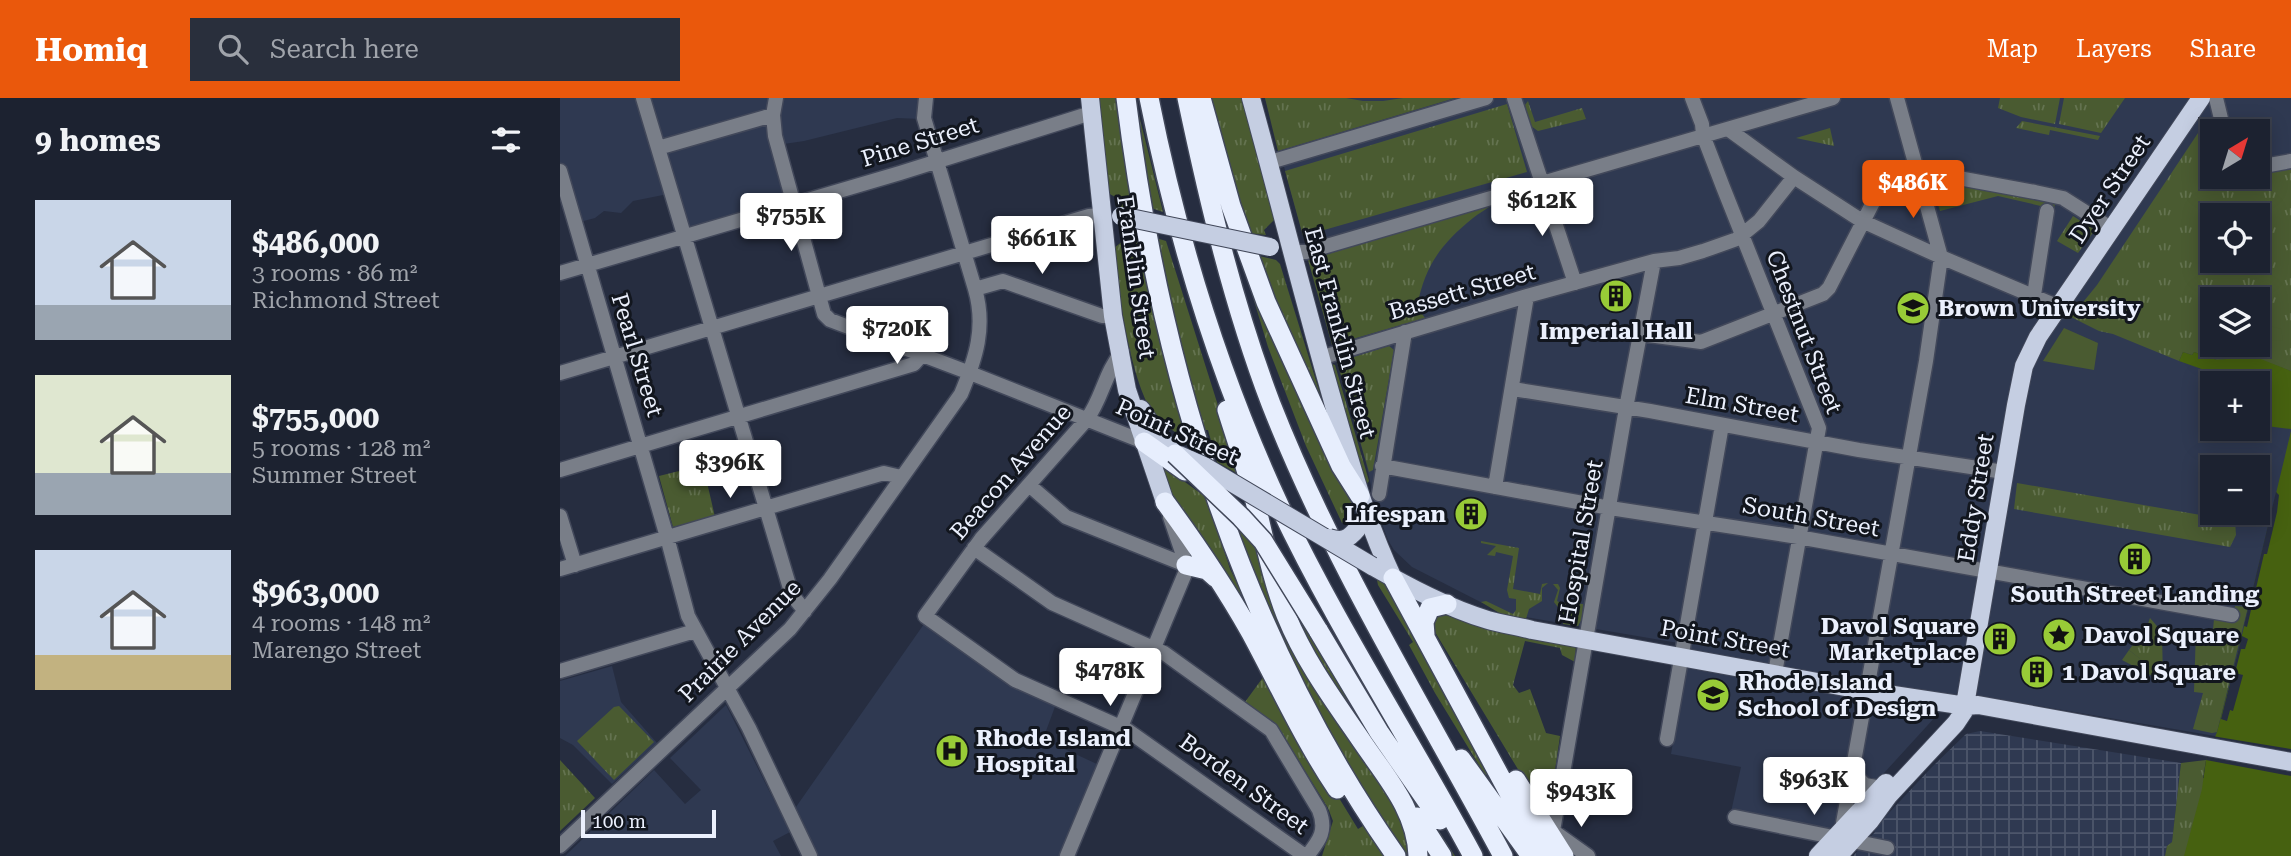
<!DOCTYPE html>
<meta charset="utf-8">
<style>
body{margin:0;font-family:"Roboto Serif",serif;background:#292f3c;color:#f1f3f6;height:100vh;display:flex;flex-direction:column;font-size:26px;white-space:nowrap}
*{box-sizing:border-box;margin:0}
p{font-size:23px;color:#a0a4ab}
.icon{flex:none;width:38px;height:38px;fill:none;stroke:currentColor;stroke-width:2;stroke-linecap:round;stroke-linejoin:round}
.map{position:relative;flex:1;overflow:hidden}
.details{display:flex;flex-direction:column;background:#1c2230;width:560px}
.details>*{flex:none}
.needle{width:46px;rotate:38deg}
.controls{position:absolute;left:1640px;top:21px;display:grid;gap:14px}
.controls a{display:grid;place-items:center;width:70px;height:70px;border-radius:0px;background:#1c2230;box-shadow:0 4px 18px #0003,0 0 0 2px #3a3f4c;font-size:35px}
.scale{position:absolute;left:21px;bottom:18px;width:135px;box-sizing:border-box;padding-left:7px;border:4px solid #ebf0fd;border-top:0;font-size:19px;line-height:24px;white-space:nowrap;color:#ebf0fd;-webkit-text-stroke:5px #12161e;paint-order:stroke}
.price{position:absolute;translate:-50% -60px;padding:0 16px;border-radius:7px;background:#fff;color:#222;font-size:23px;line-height:46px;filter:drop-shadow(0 2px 4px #0008)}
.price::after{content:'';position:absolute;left:50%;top:42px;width:21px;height:16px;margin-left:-10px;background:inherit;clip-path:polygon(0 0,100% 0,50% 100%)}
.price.current{background:#ea580c;color:#fff}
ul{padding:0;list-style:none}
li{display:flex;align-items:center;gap:21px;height:175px;padding:0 35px}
li span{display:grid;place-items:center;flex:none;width:196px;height:140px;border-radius:0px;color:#555}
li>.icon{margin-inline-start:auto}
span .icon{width:84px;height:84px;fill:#fffc;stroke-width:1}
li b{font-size:30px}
h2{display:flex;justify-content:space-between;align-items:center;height:84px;padding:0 35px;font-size:30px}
header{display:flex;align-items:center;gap:42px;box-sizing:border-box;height:98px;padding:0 35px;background:#ea580c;color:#fff}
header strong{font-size:33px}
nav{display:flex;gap:38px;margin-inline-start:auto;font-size:24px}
.search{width:490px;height:63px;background:#292f3c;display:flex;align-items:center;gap:18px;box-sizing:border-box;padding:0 24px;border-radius:0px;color:#a0a4ab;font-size:26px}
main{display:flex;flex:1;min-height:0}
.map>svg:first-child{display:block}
.built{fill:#2f3951;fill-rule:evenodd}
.industrial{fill:url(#industrial-grid)}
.grass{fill:url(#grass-tufts);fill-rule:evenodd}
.garden{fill:#4a5b31}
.water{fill:#466110}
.pier{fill:#262d40}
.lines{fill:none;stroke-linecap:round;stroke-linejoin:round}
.minor-casing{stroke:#42485a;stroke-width:17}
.major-casing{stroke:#42485a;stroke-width:20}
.highway-casing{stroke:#42485a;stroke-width:22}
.minor{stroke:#797e88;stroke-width:14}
.major{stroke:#c5cee2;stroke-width:18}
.highway{stroke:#e7eefd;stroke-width:19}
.major-bridge-casing{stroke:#42485a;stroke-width:20;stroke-linecap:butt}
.highway-bridge-casing{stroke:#42485a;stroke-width:22;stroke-linecap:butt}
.major-bridge{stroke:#c5cee2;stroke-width:18}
.highway-bridge{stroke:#e7eefd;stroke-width:19}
.labels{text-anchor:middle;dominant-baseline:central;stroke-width:6;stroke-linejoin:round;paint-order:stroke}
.street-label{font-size:23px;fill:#ebf0fd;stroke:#12161e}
.poi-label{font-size:23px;font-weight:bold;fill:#ebf0fd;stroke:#12161e;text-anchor:start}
</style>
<header>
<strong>Homiq</strong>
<div class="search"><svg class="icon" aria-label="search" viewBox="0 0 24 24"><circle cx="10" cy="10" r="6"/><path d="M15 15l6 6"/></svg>Search here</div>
<nav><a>Map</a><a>Layers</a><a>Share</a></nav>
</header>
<main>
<section class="details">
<h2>9 homes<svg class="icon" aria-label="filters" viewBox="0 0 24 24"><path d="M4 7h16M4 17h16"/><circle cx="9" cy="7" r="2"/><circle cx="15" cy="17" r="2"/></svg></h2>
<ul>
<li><span style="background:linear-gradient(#c9d6e8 75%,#9aa5b1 0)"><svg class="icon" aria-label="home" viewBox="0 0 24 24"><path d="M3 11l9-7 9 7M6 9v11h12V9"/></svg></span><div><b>$486,000</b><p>3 rooms · 86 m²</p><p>Richmond Street</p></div></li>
<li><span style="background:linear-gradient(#dfe7d0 70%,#9aa5b1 0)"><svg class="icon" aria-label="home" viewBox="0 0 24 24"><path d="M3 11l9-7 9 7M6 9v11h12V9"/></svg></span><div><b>$755,000</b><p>5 rooms · 128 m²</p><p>Summer Street</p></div></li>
<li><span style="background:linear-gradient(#c9d6e8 75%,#c2b280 0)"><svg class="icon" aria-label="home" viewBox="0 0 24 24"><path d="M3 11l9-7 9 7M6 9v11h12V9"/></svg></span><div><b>$963,000</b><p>4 rooms · 148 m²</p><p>Marengo Street</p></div></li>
</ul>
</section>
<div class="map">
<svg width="1731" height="758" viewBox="0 0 1731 758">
<defs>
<pattern id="industrial-grid" width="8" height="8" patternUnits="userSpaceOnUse" patternTransform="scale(1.75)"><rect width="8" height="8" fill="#2f3951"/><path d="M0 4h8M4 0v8" fill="none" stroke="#4d566b"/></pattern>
<pattern id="grass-tufts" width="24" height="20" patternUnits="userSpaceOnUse" patternTransform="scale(1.75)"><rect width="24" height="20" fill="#4a5b31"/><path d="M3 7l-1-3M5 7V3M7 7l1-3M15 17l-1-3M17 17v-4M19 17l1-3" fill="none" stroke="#647350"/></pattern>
</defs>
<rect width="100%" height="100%" fill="#262d40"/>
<path class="built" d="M0 0H364L361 21 337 20 244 43 217 47 232 104 126 140 108 96 73 103 61 115 44 113 35 120 16 125 0 85Z
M705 0H1731V651L1398 594 1272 732 1171 714 1181 669 1111 656 1130 547 942 515 852 469 834 452 828 442 816 410 806 365ZM1652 33H1698V79H1652ZM1652 117H1698V163H1652ZM1652 201H1698V247H1652ZM1652 285H1698V331H1652ZM1652 369H1698V415H1652Z
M364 526 453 589 496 606 483 641 539 667 500 758H258L236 709Z
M52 568 61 604 97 645 52 686 13 647 0 640V583Z
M166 607 230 734 213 743 221 758H5L94 672 125 706 141 692 110 660Z"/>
<path class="industrial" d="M1420 633 1621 665 1612 744 1607 748 1605 758H1293L1315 734 1313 732 1371 670 1406 636Z"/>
<path class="grass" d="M539 0H556L573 111 560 109 559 101 546 94Z
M649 0H683L715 121 704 132 706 137 688 135Z
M705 0H786L803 3H823L843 0H895L718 53Z
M1440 0H1500L1495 26 1461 19 1438 10Z
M1504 0H1565L1541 35 1499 26Z
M968 3 975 24 1022 10 1026 21 978 33 971 28 965 7Z
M574 6 577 9 603 114 591 110Z
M947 6 967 74 743 138 725 73Z
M1648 20 1652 36V79H1662L1663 82 1686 79 1692 85 1696 82 1694 79H1698V75L1731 68V273L1693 259 1657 262 1634 254 1632 257 1623 254 1619 263 1553 236 1539 233 1511 219 1537 187ZM1652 117H1698V163H1652ZM1652 201H1698V247H1652Z
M1462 23 1540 38 1538 42 1490 32 1489 37 1456 30Z
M1270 30 1274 48 1236 40Z
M1376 83 1495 106 1494 111 1438 98 1380 113 1371 84Z
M931 107C926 112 919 115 913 120 881 146 865 167 857 209L865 220 772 247 748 162Z
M1513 118 1535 132 1518 155 1497 143Z
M567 132 577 134 630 349 617 341 615 334C610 330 602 327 598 322 571 292 558 191 554 150L568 139Z
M596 140 606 143 680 377 657 364 648 332H644L619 244Z
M679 153 794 407V426L791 421 782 425 746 348 708 249Z
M695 157 716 162 720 166 762 302 759 303Z
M829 248 834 252 813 372 809 374 777 264Z
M772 266 775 267 809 383 806 387Z
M143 367 155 419 113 429 99 378Z
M602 370 607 371 647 400 670 471 680 491 683 504 610 399Z
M1457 385 1675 423 1676 437 1670 449 1454 411Z
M671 418 695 443 700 459 844 719 852 758H762L773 723 768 710 718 629 685 604 704 578 798 731 817 719 730 563Z
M921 443 959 450 953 491 980 496 982 486 988 485 982 490V503L969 511 966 521 941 516 921 504 926 503 953 516 956 512V501L949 500 947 492 953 458 936 454 935 458 927 457 936 448 921 445Z
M820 481 831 494 930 676 925 677 875 595 849 547 853 544 818 487 817 482Z
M719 485 895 758H887L755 567Z
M993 486H998L1000 490 997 503C1001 506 1016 505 1023 506L1022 521 1018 528 1003 526 1004 517 994 504 998 492Z
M1675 508 1688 509 1657 634 1652 635 1633 631 1643 595 1634 594 1636 532H1653L1654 521 1672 524Z
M879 514 1016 547 1015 564 1002 557 1000 550 965 543 953 587 959 595 970 591 986 635 1000 638 988 721 872 529 874 517Z
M1590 520 1602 534 1603 584 1596 580V574L1569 552 1575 544 1581 546Z
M59 608 94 644 54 682 17 643 54 609Z
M0 662 35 700 0 733Z
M1646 662 1643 680 1649 682 1631 758H1605L1607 748 1612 744 1621 665Z"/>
<path class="garden" d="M1706 227 1721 231 1723 242 1698 244 1700 230Z
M1504 230 1538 245 1534 272 1483 263Z
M1569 552 1597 574 1596 580 1562 562Z"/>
<path class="water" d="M1623 254 1632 257 1634 254 1657 262 1693 258 1731 273V331L1698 327V285H1681L1619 263Z
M1731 333V758H1624L1642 691 1646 662 1657 634 1676 562Z"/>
<path class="pier" d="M1716 394 1719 397 1717 414 1707 456H1704L1687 529 1684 528Z
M1682 538 1688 541 1685 551H1681L1675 575 1683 577 1673 613 1670 612 1667 623 1661 621Z
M1652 638 1731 651V678L1646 662Z"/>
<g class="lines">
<defs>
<path id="minor" d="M83 0 232 497 245 513
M216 0 213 17 215 38 264 216 270 222 410 275 584 344
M954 0 1015 185
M1132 0 1142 26 1143 37 1163 89 1259 330 1215 575
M1656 0 1664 33
M1168 31 1234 79 1302 123 1381 159 1499 209
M98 50 213 17
M710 64 926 0
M1698 69 1731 63
M0 73 107 439 128 518 189 630 250 758
M731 154H746L1273 0
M0 175 340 75 531 15
M415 191 443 183 542 218H553
M1474 197 1487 113
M1081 236 1141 244 1263 196 1269 190 1323 85 1350 78 1377 76 1475 94 1503 100 1552 131
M562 254C545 274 542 301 527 321L421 441 365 518 455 582 567 632 745 758
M760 260 967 198 1094 163 1119 160 1143 153 1177 141 1199 123 1234 79
M0 275 529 118 541 117
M953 291 1090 313 1299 352 1444 374
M822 368 1050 410 1238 439 1672 517
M0 372 354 266 361 258
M469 387 506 419 626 467
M935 389 967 198
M819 396 845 234
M0 418 15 467
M414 450 492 505 604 555 711 632 759 712C767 732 760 742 747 758
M0 471 324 375 341 379
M0 573 135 533
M1107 641 1162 327
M1292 674 1305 687 1321 690
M1175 719 1327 750
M1285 734 1283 725 1366 263 1381 159 1337 0
M0 748 230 531 270 481 401 296C416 260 426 229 415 191L364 20 366 0
M507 758 626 473 625 463 610 419
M1028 758 993 733 1066 310 1094 163"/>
<path id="major" d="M530 0 553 218 567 292 605 404
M691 0C719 101 744 203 773 304 790 364 806 423 833 480
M581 311 599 339 615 356
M812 468C849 489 888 510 928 522 942 526 957 528 972 532L1307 593 1406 608 1418 607 1731 664
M1258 758 1326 685
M1278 758 1310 723 1329 697 1396 625 1404 613 1456 307 1464 268 1478 239 1641 0"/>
<path id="highway" d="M566 0C599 268 680 536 836 758
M589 0C617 140 660 280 720 409 777 529 850 641 913 758
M627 0C649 104 673 206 711 306 773 464 863 609 943 758
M641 0 671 108 706 204 781 368 800 398
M667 312C676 341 686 369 694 399 704 439 711 479 726 517 745 564 775 604 803 645 827 680 857 714 858 758
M584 344 625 373
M605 404C636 446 665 489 691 535 719 587 744 642 777 691
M626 467 647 472 656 480
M833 480 983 758
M758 532 819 634 880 722
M865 537 864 524 870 510 887 506
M901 661 971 758
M956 682 1004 758
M857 719 882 758"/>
</defs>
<use href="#minor" class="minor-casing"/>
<use href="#major" class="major-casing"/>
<use href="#highway" class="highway-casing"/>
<use href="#minor" class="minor"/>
<use href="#major" class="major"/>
<use href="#highway" class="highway"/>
<defs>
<path id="major-bridge" d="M561 118 710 149
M619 357 644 368 812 468
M769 440C782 444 788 442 797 431"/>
<path id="highway-bridge" d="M615 356 681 419 703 443 758 532"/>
</defs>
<use href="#major-bridge" class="major-bridge-casing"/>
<use href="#highway-bridge" class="highway-bridge-casing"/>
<use href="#major-bridge" class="major-bridge"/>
<use href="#highway-bridge" class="highway-bridge"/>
</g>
<defs>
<symbol id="building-disc" viewBox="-11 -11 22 22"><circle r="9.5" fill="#98cb37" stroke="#12161e"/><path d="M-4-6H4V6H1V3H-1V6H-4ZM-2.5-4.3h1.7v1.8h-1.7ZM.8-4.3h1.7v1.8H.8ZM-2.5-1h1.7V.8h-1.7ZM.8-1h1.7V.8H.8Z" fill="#111"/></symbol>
<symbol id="university-disc" viewBox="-11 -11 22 22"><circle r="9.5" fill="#98cb37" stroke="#12161e"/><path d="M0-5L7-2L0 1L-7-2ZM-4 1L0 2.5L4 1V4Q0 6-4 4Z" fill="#111"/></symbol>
<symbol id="sight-disc" viewBox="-11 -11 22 22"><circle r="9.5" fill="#98cb37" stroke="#12161e"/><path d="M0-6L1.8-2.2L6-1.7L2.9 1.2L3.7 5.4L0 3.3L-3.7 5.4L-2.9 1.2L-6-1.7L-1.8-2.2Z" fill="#111"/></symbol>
<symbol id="hospital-disc" viewBox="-11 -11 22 22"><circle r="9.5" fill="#98cb37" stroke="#12161e"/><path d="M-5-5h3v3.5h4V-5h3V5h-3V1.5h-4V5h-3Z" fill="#111"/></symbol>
</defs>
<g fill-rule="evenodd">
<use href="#building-disc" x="1037" y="179" width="38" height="38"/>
<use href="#university-disc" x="1334" y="191" width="38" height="38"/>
<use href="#building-disc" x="892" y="397" width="38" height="38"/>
<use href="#building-disc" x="1556" y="442" width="38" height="38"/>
<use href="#sight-disc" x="1480" y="518" width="38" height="38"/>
<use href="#building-disc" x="1421" y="522" width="38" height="38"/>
<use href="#building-disc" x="1458" y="555" width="38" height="38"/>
<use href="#university-disc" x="1134" y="578" width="38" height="38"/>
<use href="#hospital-disc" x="373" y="634" width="38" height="38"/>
</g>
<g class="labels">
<g class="street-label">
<text transform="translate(360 44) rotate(-17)">Pine Street</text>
<text transform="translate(1550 91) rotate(-56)">Dyer Street</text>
<text transform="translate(576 179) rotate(82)">Franklin Street</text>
<text transform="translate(902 194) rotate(-16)">Bassett Street</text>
<text transform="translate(1244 234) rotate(69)">Chestnut Street</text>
<text transform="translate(780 235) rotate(75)">East Franklin Street</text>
<text transform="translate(77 257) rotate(73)">Pearl Street</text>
<text transform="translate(1182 307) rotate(10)">Elm Street</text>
<text transform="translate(617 334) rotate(24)">Point Street</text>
<text transform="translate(451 374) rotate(-49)">Beacon Avenue</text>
<text transform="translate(1416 400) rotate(-81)">Eddy Street</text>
<text transform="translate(1251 419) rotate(10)">South Street</text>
<text transform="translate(1021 444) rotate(-80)">Hospital Street</text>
<text transform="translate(1165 541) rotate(10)">Point Street</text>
<text transform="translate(180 543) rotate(-45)">Prairie Avenue</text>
<text transform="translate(684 686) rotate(36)">Borden Street</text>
</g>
<g class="poi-label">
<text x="1378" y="210">Brown University</text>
<text x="1056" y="233" text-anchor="middle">Imperial Hall</text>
<text x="886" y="416" text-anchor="end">Lifespan</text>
<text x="1575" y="496" text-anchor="middle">South Street Landing</text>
<text x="1416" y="528" text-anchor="end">Davol Square<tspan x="1416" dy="26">Marketplace</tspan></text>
<text x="1524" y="537">Davol Square</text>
<text x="1502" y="574">1 Davol Square</text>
<text x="1178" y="584">Rhode Island<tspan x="1178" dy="26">School of Design</tspan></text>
<text x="416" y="640">Rhode Island<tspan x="416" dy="26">Hospital</tspan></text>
</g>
</g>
</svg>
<div class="controls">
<a><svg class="needle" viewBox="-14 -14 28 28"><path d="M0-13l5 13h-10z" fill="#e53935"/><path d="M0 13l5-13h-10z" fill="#a0a4ab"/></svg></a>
<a><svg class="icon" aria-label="locate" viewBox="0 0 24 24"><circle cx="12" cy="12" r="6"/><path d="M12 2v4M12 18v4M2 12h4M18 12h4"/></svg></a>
<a><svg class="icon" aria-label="layers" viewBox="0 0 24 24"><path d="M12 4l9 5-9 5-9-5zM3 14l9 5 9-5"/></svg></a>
<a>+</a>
<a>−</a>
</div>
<div class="scale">100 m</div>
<b class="price current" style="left:1353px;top:122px">$486K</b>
<b class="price" style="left:982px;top:140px">$612K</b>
<b class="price" style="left:231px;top:155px">$755K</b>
<b class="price" style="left:482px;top:178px">$661K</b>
<b class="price" style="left:337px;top:268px">$720K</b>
<b class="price" style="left:170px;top:402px">$396K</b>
<b class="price" style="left:550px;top:610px">$478K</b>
<b class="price" style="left:1254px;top:719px">$963K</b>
<b class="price" style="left:1021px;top:731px">$943K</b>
</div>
</main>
